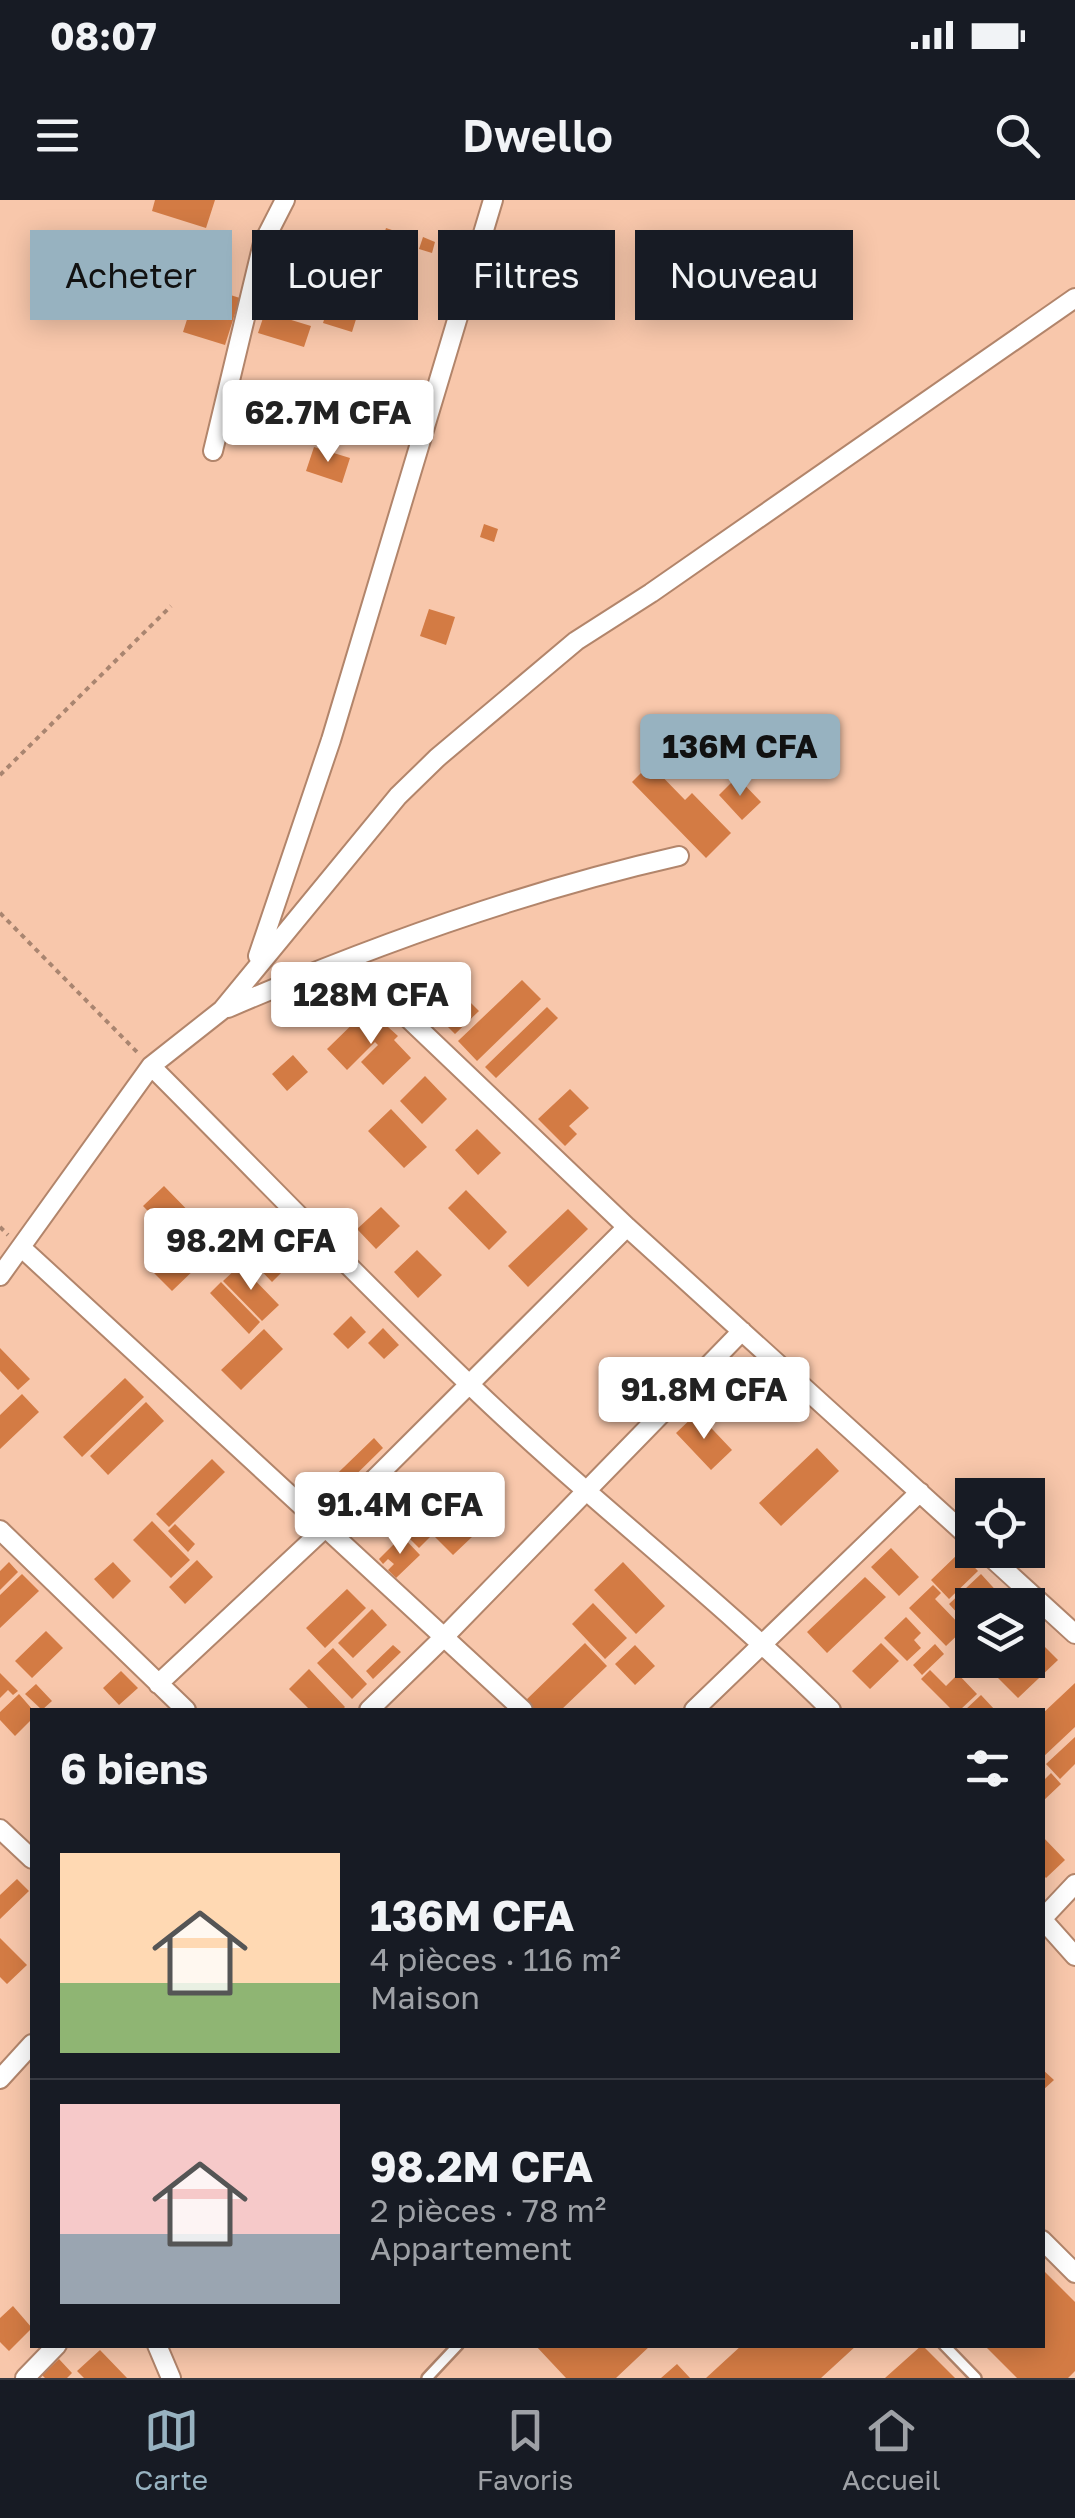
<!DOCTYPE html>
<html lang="fr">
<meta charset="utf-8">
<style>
body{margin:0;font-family:"Golos Text",sans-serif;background:#20242c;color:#f1f3f6;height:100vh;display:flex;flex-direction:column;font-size:38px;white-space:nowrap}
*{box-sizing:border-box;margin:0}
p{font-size:32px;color:#9ea1a6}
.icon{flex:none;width:55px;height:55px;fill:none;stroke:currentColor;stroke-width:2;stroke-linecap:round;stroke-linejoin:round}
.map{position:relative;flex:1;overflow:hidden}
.details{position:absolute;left:30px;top:1508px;width:1015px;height:640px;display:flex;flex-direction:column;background:#171b24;border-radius:0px;box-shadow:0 5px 25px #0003}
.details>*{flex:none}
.hud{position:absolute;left:30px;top:30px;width:1015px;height:90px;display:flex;gap:20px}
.tools{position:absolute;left:955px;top:1278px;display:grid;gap:20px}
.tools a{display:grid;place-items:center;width:90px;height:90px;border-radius:0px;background:#171b24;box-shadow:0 5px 25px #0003;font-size:50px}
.price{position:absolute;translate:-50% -85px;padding:0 22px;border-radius:10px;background:#fff;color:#222;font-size:32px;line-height:65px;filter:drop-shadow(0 2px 5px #0008)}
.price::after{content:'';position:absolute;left:50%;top:60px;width:30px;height:22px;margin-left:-15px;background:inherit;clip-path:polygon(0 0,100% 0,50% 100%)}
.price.selected{background:#97b2c0;color:#111}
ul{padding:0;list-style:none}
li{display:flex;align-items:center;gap:30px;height:250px;padding:0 30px}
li+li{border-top:2px solid #363941}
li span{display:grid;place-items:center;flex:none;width:280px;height:200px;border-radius:0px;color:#555}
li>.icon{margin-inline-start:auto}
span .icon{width:120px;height:120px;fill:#fffc;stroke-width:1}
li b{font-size:42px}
h2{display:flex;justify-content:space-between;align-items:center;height:120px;padding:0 30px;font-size:42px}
.tag{padding:0 35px;border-radius:0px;background:#171b24;box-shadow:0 5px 25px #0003;font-size:35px;line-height:90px}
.tag.selected{background:#97b2c0;color:#111}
.status{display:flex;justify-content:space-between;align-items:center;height:70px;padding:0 50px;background:#171b24;direction:ltr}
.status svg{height:28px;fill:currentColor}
header{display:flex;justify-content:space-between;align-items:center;height:130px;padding:0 30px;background:#171b24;font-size:45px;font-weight:600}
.tabs{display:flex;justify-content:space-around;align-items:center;height:140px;border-top:2px solid #363941;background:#171b24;font-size:28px;color:#9ea1a6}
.tabs a{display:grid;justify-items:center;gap:5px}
.tabs .selected{color:#97b2c0}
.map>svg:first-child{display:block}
.building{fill:#d37b44}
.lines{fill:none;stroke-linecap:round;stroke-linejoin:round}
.service-casing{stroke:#b2856b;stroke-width:14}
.minor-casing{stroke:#b2856b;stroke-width:22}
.path{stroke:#a98570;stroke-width:4;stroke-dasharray:5 5;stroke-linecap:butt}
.service{stroke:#fff;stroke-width:9}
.minor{stroke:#fff;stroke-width:18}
</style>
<div class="status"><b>08:07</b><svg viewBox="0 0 49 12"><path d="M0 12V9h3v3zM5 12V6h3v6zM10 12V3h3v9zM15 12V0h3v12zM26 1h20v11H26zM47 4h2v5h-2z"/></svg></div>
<header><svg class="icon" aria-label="menu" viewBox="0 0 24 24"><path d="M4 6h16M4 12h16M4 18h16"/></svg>Dwello<svg class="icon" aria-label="search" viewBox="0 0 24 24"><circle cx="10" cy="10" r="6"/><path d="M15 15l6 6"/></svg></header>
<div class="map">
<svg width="1075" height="2178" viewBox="0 0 1075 2178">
<rect width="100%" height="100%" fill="#f8c7ab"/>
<path class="building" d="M155 0H215L206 28 152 11Z
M386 28 407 35 389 90 369 84Z
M423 37 435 42 432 53 419 49Z
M546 76 567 82 561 104 539 97Z
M198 85 240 98 225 145 183 132Z
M334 88 363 97 352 132 323 123Z
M265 112 311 126 304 147 258 133Z
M314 247 350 258 342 283 306 271Z
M484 324 498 329 494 342 480 337Z
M429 409 455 417 446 445 420 436Z
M650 564 685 600 692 593 731 633 706 658 632 582Z
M737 577 761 602 742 620 719 595Z
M522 780 541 799 477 861 458 841Z
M464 796 479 811 455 834 440 819Z
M547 807 558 818 496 878 485 867Z
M368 809 398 836 394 840 411 858 383 885 361 862 378 845 375 842 347 870 327 849Z
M293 855 308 872 287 891 272 874Z
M425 876 447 899 422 924 400 901Z
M570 889 589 908 569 926 577 934 565 946 538 919Z
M391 909 427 947 404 968 368 931Z
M477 929 501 953 478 975 455 950Z
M164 986 200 1023 179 1043 143 1006Z
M466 990 507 1032 489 1050 448 1008Z
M381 1007 400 1026 376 1049 357 1029Z
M568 1009 588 1029 528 1087 508 1066Z
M284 1024 306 1048 272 1082 249 1058Z
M180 1048 198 1066 172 1091 154 1073Z
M417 1050 442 1075 418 1098 394 1072Z
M240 1065 279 1105 262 1121 223 1081Z
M221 1082 260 1122 249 1134 210 1093Z
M351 1116 366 1132 348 1149 333 1134Z
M383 1128 399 1145 384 1159 368 1143Z
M264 1129 283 1149 241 1190 221 1170Z
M0 1148 30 1179 18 1190 0 1171Z
M125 1178 144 1197 82 1257 63 1237Z
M22 1194 39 1212 0 1249V1215Z
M146 1202 164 1221 108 1275 90 1256Z
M697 1213 732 1250 711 1270 676 1233Z
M374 1238 383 1248 324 1306 314 1296Z
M817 1248 839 1271 781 1326 759 1303Z
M212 1259 225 1272 169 1327 156 1314Z
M433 1295 452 1315 419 1348 399 1328Z
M456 1317 473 1336 453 1355 435 1337Z
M152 1321 190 1360 171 1378 133 1340Z
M175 1324 195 1344 188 1352 168 1331Z
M402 1336 420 1355 396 1378 388 1370 394 1364 388 1359 383 1364 379 1359Z
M891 1348 919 1377 899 1396 871 1367Z
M960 1352 978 1371 949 1399 931 1380Z
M197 1360 213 1377 185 1404 169 1387Z
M9 1362 18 1372 0 1390V1371Z
M113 1362 131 1381 113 1399 94 1379Z
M623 1362 665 1406 636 1434 594 1390Z
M22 1374 39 1391 0 1428V1395Z
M981 1374 1001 1396 996 1401 1000 1405H972V1429L949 1404Z
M865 1377 886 1397 827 1453 807 1432Z
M933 1385 941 1393 935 1399 964 1429 946 1446 909 1408Z
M347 1389 366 1408 325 1448 306 1428Z
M593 1403 627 1438 605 1459 572 1424Z
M372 1409 387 1425 353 1458 338 1443Z
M906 1417 921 1433 914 1440 921 1448 907 1461 884 1438Z
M46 1431 63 1448 32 1478 15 1461Z
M1036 1438 1058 1460 1018 1498 996 1476 1013 1460H1028V1446Z
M585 1443 607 1466 561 1510H533L525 1501Z
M881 1443 899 1461 870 1489 852 1471Z
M935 1444 944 1454 922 1475 913 1465Z
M393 1445 401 1452 373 1479 366 1471Z
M635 1445 655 1466 635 1485 615 1464Z
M333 1448 367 1484 352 1499 317 1463Z
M309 1469 345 1507 342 1510H310L289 1489Z
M930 1470 946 1486 958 1474 977 1494 960 1510H952L921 1479Z
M121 1471 138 1488 119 1505 103 1488Z
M0 1473 18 1491 13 1495 8 1490 0 1498Z
M1075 1483V1527L1042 1558V1514Z
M36 1484 52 1501 42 1510 25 1494Z
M19 1494 32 1509V1519L15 1536 0 1520V1512Z
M981 1495 995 1510H965Z
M1075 1537V1564L1060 1579 1046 1564Z
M1051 1573 1061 1584 1042 1602V1582Z
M1042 1636 1065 1660 1046 1678 1042 1674Z
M17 1679 29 1691 0 1719V1695Z
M0 1738 27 1765 7 1784 0 1777Z
M1042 1869 1054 1880 1042 1891Z
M1042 2069 1075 2102V2171L1068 2178H1017L984 2145H1042Z
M13 2106 32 2128 9 2151 0 2142V2118Z
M535 2145H651L616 2178H566Z
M742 2145H857L821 2178H706Z
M922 2145 955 2178H885Z
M100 2150 127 2178H84L77 2171Z
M59 2159 72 2173 67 2178H45L42 2175Z
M677 2164 690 2178H661Z"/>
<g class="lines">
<defs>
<path id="service" d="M944 2145 976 2178
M427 2178 458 2145"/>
<path id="minor" d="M213 251 263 43 285 0
M258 756 331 540 493 0
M348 761 627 1027 972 1340
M228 808C374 745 524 691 679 656
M151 866C257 972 361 1081 469 1184 586 1297 716 1396 831 1510
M23 1049 523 1510
M0 1076 151 866 222 810 398 596 437 558 576 441 651 393 1075 98
M0 1330 186 1510
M983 1350 1075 1434
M158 1484 324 1329 627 1027
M369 1510 444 1437 742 1131
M694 1510 920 1292
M0 1629 32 1659
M1075 1684 1042 1719 1075 1756
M0 1879 32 1844
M1042 2040 1075 2073
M157 2145 171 2178
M25 2178 57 2145"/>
</defs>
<use href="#service" class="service-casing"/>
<use href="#minor" class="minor-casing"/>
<path class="path" d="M0 575 171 406
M0 713 137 852
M0 1027 8 1035"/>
<use href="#service" class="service"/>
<use href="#minor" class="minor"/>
</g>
</svg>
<div class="tools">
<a><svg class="icon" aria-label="locate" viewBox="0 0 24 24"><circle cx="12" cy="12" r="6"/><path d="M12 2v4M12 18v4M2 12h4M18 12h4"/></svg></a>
<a><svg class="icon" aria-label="layers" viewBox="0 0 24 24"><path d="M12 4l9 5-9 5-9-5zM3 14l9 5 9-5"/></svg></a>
</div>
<b class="price" style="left:328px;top:265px">62.7M CFA</b>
<b class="price selected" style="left:740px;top:599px">136M CFA</b>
<b class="price" style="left:371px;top:847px">128M CFA</b>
<b class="price" style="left:251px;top:1093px">98.2M CFA</b>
<b class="price" style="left:704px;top:1242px">91.8M CFA</b>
<b class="price" style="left:400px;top:1357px">91.4M CFA</b>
<div class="hud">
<a class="tag selected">Acheter</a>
<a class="tag">Louer</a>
<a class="tag">Filtres</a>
<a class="tag">Nouveau</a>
</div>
<section class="details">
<h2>6 biens<svg class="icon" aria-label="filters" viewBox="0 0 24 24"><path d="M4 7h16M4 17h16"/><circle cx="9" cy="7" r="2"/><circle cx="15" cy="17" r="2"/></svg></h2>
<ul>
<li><span style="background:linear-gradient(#ffd9b3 65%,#8fb573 0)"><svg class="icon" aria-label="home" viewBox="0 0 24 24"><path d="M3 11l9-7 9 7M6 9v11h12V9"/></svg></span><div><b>136M CFA</b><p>4 pièces · 116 m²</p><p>Maison</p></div></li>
<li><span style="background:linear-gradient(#f6c9c9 65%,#9aa5b1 0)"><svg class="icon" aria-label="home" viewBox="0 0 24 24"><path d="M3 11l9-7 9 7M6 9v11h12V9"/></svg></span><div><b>98.2M CFA</b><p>2 pièces · 78 m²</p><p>Appartement</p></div></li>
</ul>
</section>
</div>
<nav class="tabs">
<a class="selected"><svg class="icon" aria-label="map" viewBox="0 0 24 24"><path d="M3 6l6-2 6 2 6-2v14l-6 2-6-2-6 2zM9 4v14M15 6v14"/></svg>Carte</a>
<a><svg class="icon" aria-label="saved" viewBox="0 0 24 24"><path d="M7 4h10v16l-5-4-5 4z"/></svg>Favoris</a>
<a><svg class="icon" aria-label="home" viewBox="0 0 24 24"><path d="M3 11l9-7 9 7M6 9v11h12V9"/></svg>Accueil</a>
</nav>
